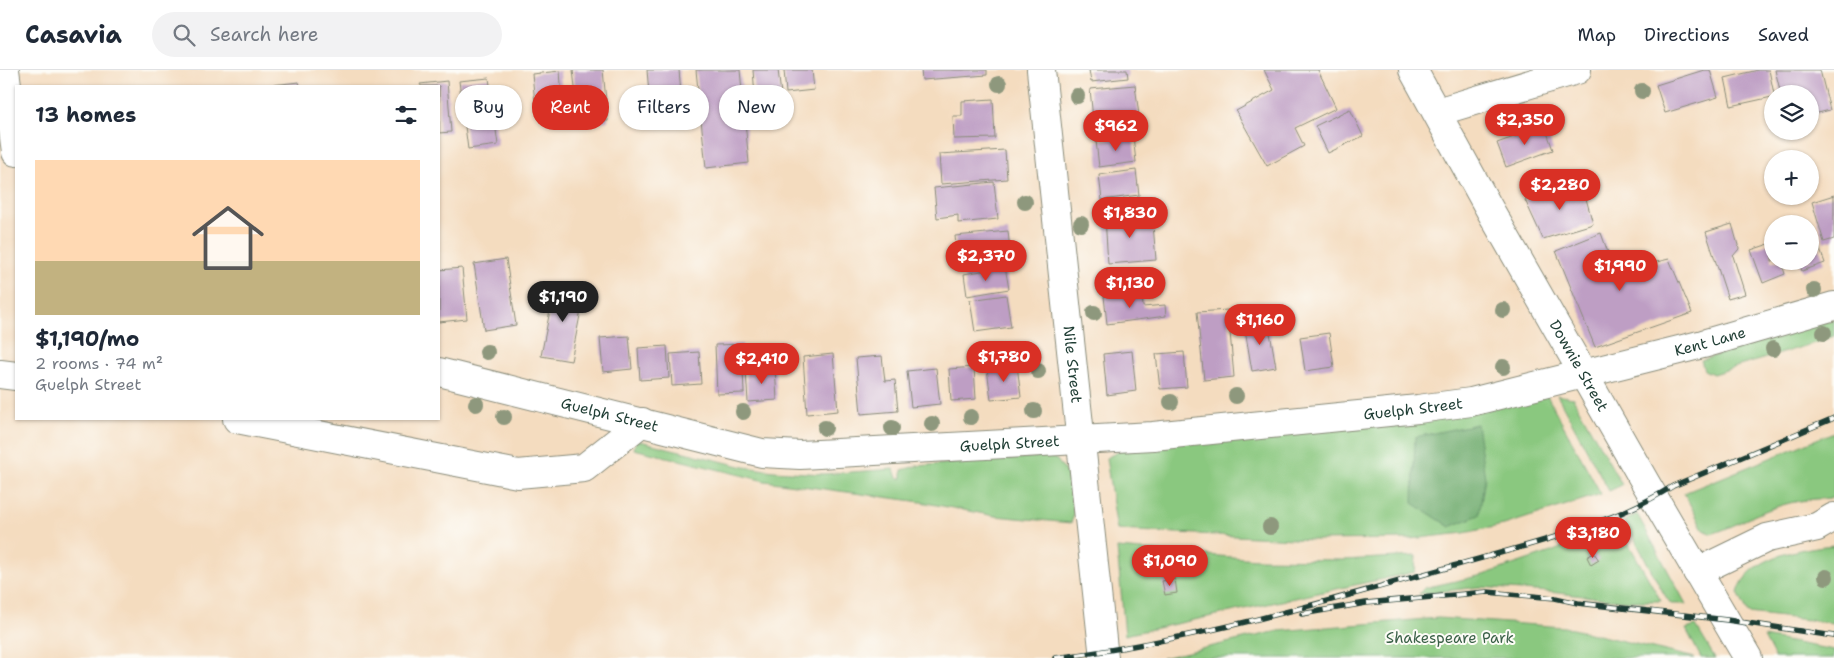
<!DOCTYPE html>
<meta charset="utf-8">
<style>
body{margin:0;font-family:"Shantell Sans",sans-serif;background:#f2f2f3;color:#1f2937;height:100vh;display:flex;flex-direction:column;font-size:19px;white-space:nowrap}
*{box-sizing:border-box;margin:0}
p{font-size:16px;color:#747a83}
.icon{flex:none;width:28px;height:28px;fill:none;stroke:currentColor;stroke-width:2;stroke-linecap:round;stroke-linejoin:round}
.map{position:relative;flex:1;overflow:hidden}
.details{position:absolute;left:15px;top:15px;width:425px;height:335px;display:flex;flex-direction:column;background:#fff;border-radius:0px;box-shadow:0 1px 4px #0004}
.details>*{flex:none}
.top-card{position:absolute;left:455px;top:15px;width:475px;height:45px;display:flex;gap:10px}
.controls{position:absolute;left:1764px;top:15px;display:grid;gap:10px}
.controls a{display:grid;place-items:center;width:55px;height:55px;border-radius:50%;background:#fff;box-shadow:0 1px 4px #0004;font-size:25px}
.price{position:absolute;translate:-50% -42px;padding:0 11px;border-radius:18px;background:#d93025;color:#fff;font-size:16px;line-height:32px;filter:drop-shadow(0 1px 2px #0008)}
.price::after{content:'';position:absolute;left:50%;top:30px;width:15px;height:11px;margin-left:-8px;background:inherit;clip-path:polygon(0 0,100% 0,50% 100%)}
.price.active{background:#222;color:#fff}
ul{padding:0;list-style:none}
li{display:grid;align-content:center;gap:10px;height:265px;padding:0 20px}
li+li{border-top:1px solid #e0e1e3}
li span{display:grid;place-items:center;height:155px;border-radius:0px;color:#555}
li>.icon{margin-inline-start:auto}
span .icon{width:90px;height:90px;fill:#fffc;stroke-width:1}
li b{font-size:21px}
h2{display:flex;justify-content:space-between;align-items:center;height:60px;padding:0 20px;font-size:21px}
.tag{padding:0 18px;border-radius:22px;background:#fff;box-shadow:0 1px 4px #0004;font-size:18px;line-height:45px}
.tag.active{background:#d93025;color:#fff}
header{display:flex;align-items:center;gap:30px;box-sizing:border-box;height:70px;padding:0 25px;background:#fff;border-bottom:1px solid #e0e1e3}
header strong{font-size:24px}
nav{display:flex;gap:28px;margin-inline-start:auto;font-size:18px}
.search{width:350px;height:45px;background:#f2f2f3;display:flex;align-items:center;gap:12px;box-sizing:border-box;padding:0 18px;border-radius:28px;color:#747a83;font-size:19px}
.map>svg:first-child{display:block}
.green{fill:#8ac87f;stroke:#54825a}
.forest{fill:#6fac6e;stroke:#477451}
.building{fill:#be9ec4}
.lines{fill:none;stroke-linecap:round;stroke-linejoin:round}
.minor-casing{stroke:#8a8c7a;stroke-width:30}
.major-casing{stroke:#8a8c7a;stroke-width:30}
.minor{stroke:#fff;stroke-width:28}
.major{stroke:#fff;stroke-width:28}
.rail-casing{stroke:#1f3d34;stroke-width:5.5}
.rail{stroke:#fdfcf7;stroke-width:4;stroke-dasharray:11;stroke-linecap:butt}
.tree{fill:#8e987d}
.labels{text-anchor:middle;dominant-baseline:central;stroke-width:4;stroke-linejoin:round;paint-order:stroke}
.street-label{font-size:15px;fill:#1f3d34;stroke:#fdfcf7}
.park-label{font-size:15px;fill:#3a6047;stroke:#fdfcf7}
</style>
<header>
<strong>Casavia</strong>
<div class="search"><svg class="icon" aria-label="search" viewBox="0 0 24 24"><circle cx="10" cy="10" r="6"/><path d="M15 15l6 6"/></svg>Search here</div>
<nav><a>Map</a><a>Directions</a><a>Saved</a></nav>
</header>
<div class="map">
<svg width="1834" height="588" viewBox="0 0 1834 588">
<rect width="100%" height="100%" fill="#fdfcf7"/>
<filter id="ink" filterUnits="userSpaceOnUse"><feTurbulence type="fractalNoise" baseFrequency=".02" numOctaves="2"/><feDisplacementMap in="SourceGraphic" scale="10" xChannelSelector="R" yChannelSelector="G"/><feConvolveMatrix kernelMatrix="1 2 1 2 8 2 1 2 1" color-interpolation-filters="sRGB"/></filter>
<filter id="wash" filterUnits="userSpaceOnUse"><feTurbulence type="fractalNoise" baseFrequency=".0096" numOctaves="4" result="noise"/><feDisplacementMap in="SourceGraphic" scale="20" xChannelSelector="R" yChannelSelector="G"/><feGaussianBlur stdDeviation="1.12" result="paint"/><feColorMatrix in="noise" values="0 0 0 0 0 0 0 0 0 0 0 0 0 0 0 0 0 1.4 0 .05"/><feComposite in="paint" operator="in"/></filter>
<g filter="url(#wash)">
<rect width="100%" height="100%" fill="#f4dcbf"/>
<path class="green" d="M1834 249V266L1815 273 1713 304 1704 300 1701 290Z
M1545 322 1601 424 1504 455 1464 463 1410 469 1314 470 1117 460 1106 388 1122 380Z
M1557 325 1573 328 1622 415 1609 421Z
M1834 362V428C1808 429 1790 431 1765 441 1747 448 1731 458 1711 464L1703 459 1684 423Z
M636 370 744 397 774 401 823 404 894 399 897 408H902V400L916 396 1049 386 1057 390 1067 404 1074 445 1071 453 995 446 921 432 765 411 634 379Z
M1637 444 1686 534H1671L1664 524 1625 451Z
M1618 455 1661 531H1626L1549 522 1480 517 1419 524 1424 518 1483 505 1551 482Z
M1834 475V553L1748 543 1738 523C1747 486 1803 478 1834 475Z
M1117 478 1257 489 1343 490 1416 486 1415 502 1125 565Z
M1438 548 1564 557 1695 588H1162L1278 561Z
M1696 556 1715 588H1701L1686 559Z
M1764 567 1834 580V588H1775Z"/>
<path class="forest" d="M1477 354 1485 408 1479 445 1450 457 1413 433 1415 367Z"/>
<g id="blocks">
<path class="building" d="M573 0H603L608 51 579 53Z
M647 0H679L683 46 666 48 665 34 650 35Z
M696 0H740L749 93 706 98Z
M753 0H778L781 24 755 26Z
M784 0H812L814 20 786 23Z
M921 0H987V5L922 10Z
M1089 0H1127L1128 8 1091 12Z
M1264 0H1318L1336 38 1295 58 1304 76 1267 96 1236 41 1274 20Z
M1704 0H1710L1718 27 1665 43 1656 15Z
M1758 0H1769L1774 24 1772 27 1731 36 1725 8Z
M1775 0H1820L1830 40 1810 45V24H1781Z
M560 1 563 40 536 42 532 4Z
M489 8 498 75 468 79 459 11Z
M447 11 451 62 439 63V16H421L420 14Z
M299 12 300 16H272V15Z
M1135 15 1139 45 1093 49 1090 19Z
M993 29 995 68 954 69 953 46H962V31Z
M1350 39 1363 66 1328 83 1315 56Z
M1545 56 1553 80 1506 97 1497 73Z
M1133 66 1136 92 1099 97 1096 71Z
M1005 80 1007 109 941 114 939 84Z
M1136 100 1139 125 1102 130 1099 105Z
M994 112 998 149 958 153V145L937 148 934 118Z
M1582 114 1593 154 1543 169 1525 130Z
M1834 125V169L1824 172 1812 132Z
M1152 143 1156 190 1108 194 1105 147Z
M1732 154 1739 179 1733 186 1745 224 1728 229 1706 162Z
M1008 161 1011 190 958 195 955 166Z
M1813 161 1825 193 1802 201 1798 191H1810V162Z
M1601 163 1615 202 1669 189 1692 243 1595 277 1556 181Z
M1772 173V191H1781L1785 204 1763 213 1751 180Z
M506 189 516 255 484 260 474 194Z
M1005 197 1009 219 967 226 964 204Z
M462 198 467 249 439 252V200Z
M555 215 585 220 571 291 541 286Z
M1142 222 1143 237 1165 235 1166 246 1107 254 1104 226Z
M1006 225 1011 257 975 262 970 230Z
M1228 240 1234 307 1204 310 1197 242Z
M1268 251 1276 297 1252 301 1244 254Z
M1329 263 1334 297 1305 301 1300 267Z
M629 266 632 299 603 302 600 268Z
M742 274 744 323 717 324 715 275Z
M667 276 669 308 640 310 638 278Z
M1132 281 1136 321 1107 325 1103 284Z
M699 282 701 314 672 316 670 284Z
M1184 282 1187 317 1160 319 1156 284Z
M833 284 838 341 807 344 803 287Z
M882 286 885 311 895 310 898 341 861 344 856 288Z
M1017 295 1021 327 991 330 987 298Z
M775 297 777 330 748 332 746 300Z
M974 297 976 329 951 331 949 299Z
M936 298 940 334 911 337 907 301Z
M1594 483 1599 490 1591 495 1587 487Z
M1175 509 1177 523 1165 525 1162 511Z"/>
</g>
</g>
<g filter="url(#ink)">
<use href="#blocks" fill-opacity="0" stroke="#8a8c7a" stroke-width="1"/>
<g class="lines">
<defs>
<g id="minor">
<path d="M5 0 16 82"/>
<path id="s1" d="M1041 0 1104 588"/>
<path d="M1437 42 1577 0"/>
<path id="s2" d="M439 302 762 383 800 385 1153 366 1418 339 1471 332 1703 274 1834 236"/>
<path d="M0 304 16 306"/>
<path d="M237 349 518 404 584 398 642 352"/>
<path d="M1697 502 1767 468 1817 457 1834 447"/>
</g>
<g id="major">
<path id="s3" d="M1413 0 1490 140 1645 412 1748 588"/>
</g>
</defs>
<use href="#minor" class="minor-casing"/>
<use href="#major" class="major-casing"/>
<use href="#minor" class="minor"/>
<use href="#major" class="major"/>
<defs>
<path id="rail" d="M1302 544 1366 533 1487 522 1555 528 1578 533 1727 550 1834 566
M1055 588C1190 571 1323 533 1453 496 1524 476 1610 456 1673 416L1834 348"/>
</defs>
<use href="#rail" class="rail-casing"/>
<use href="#rail" class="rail"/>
</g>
<g class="tree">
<circle cx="999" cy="14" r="8"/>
<circle cx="1642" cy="21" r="8"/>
<circle cx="1077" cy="26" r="8"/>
<circle cx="1025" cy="132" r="8"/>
<circle cx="1081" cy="154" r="8"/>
<circle cx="1814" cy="220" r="8"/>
<circle cx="1503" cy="240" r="8"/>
<circle cx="1094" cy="243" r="8"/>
<circle cx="1824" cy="263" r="8"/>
<circle cx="1773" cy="279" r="8"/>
<circle cx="487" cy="282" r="8"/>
<circle cx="1503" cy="297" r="8"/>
<circle cx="1038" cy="301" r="8"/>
<circle cx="1236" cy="326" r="8"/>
<circle cx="1171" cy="332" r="8"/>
<circle cx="476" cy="334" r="8"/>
<circle cx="1034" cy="341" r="8"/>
<circle cx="743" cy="342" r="8"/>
<circle cx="504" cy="347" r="8"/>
<circle cx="971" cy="347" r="8"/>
<circle cx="932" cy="354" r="8"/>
<circle cx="825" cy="358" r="8"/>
<circle cx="892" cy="358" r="8"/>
<circle cx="1270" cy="457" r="8"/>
<circle cx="1826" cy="507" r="8"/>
</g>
</g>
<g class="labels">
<g class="street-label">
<text stroke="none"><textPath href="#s2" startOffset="1291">Kent Lane</textPath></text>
<text stroke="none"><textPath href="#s1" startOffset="296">Nile Street</textPath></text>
<text stroke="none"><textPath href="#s3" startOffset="339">Downie Street</textPath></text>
<text stroke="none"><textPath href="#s2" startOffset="986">Guelph Street</textPath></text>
<text stroke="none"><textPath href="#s2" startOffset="176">Guelph Street</textPath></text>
<text stroke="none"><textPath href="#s2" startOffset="581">Guelph Street</textPath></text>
</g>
<g class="park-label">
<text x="1450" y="568">Shakespeare Park</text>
</g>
</g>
</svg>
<div class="controls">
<a><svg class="icon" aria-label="layers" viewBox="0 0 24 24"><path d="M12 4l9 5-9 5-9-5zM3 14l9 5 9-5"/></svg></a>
<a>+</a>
<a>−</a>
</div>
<b class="price" style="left:1525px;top:76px">$2,350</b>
<b class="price" style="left:1116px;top:82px">$962</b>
<b class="price" style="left:1560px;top:141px">$2,280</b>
<b class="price" style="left:1130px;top:169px">$1,830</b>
<b class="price" style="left:986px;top:212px">$2,370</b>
<b class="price" style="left:1620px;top:222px">$1,990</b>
<b class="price" style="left:1130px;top:239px">$1,130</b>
<b class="price active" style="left:563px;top:253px">$1,190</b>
<b class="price" style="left:1260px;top:276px">$1,160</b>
<b class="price" style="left:1004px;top:313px">$1,780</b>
<b class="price" style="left:762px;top:315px">$2,410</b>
<b class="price" style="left:1593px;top:489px">$3,180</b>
<b class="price" style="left:1170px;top:517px">$1,090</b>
<div class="top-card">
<a class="tag">Buy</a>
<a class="tag active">Rent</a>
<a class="tag">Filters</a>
<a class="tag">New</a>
</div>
<section class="details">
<h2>13 homes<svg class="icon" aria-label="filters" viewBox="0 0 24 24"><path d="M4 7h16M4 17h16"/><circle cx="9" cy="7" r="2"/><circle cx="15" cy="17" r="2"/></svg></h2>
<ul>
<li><span style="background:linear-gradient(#ffd9b3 65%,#c2b280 0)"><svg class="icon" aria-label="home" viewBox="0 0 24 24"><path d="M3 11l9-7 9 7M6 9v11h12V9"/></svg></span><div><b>$1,190/mo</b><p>2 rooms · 74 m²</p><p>Guelph Street</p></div></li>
</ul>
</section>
</div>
